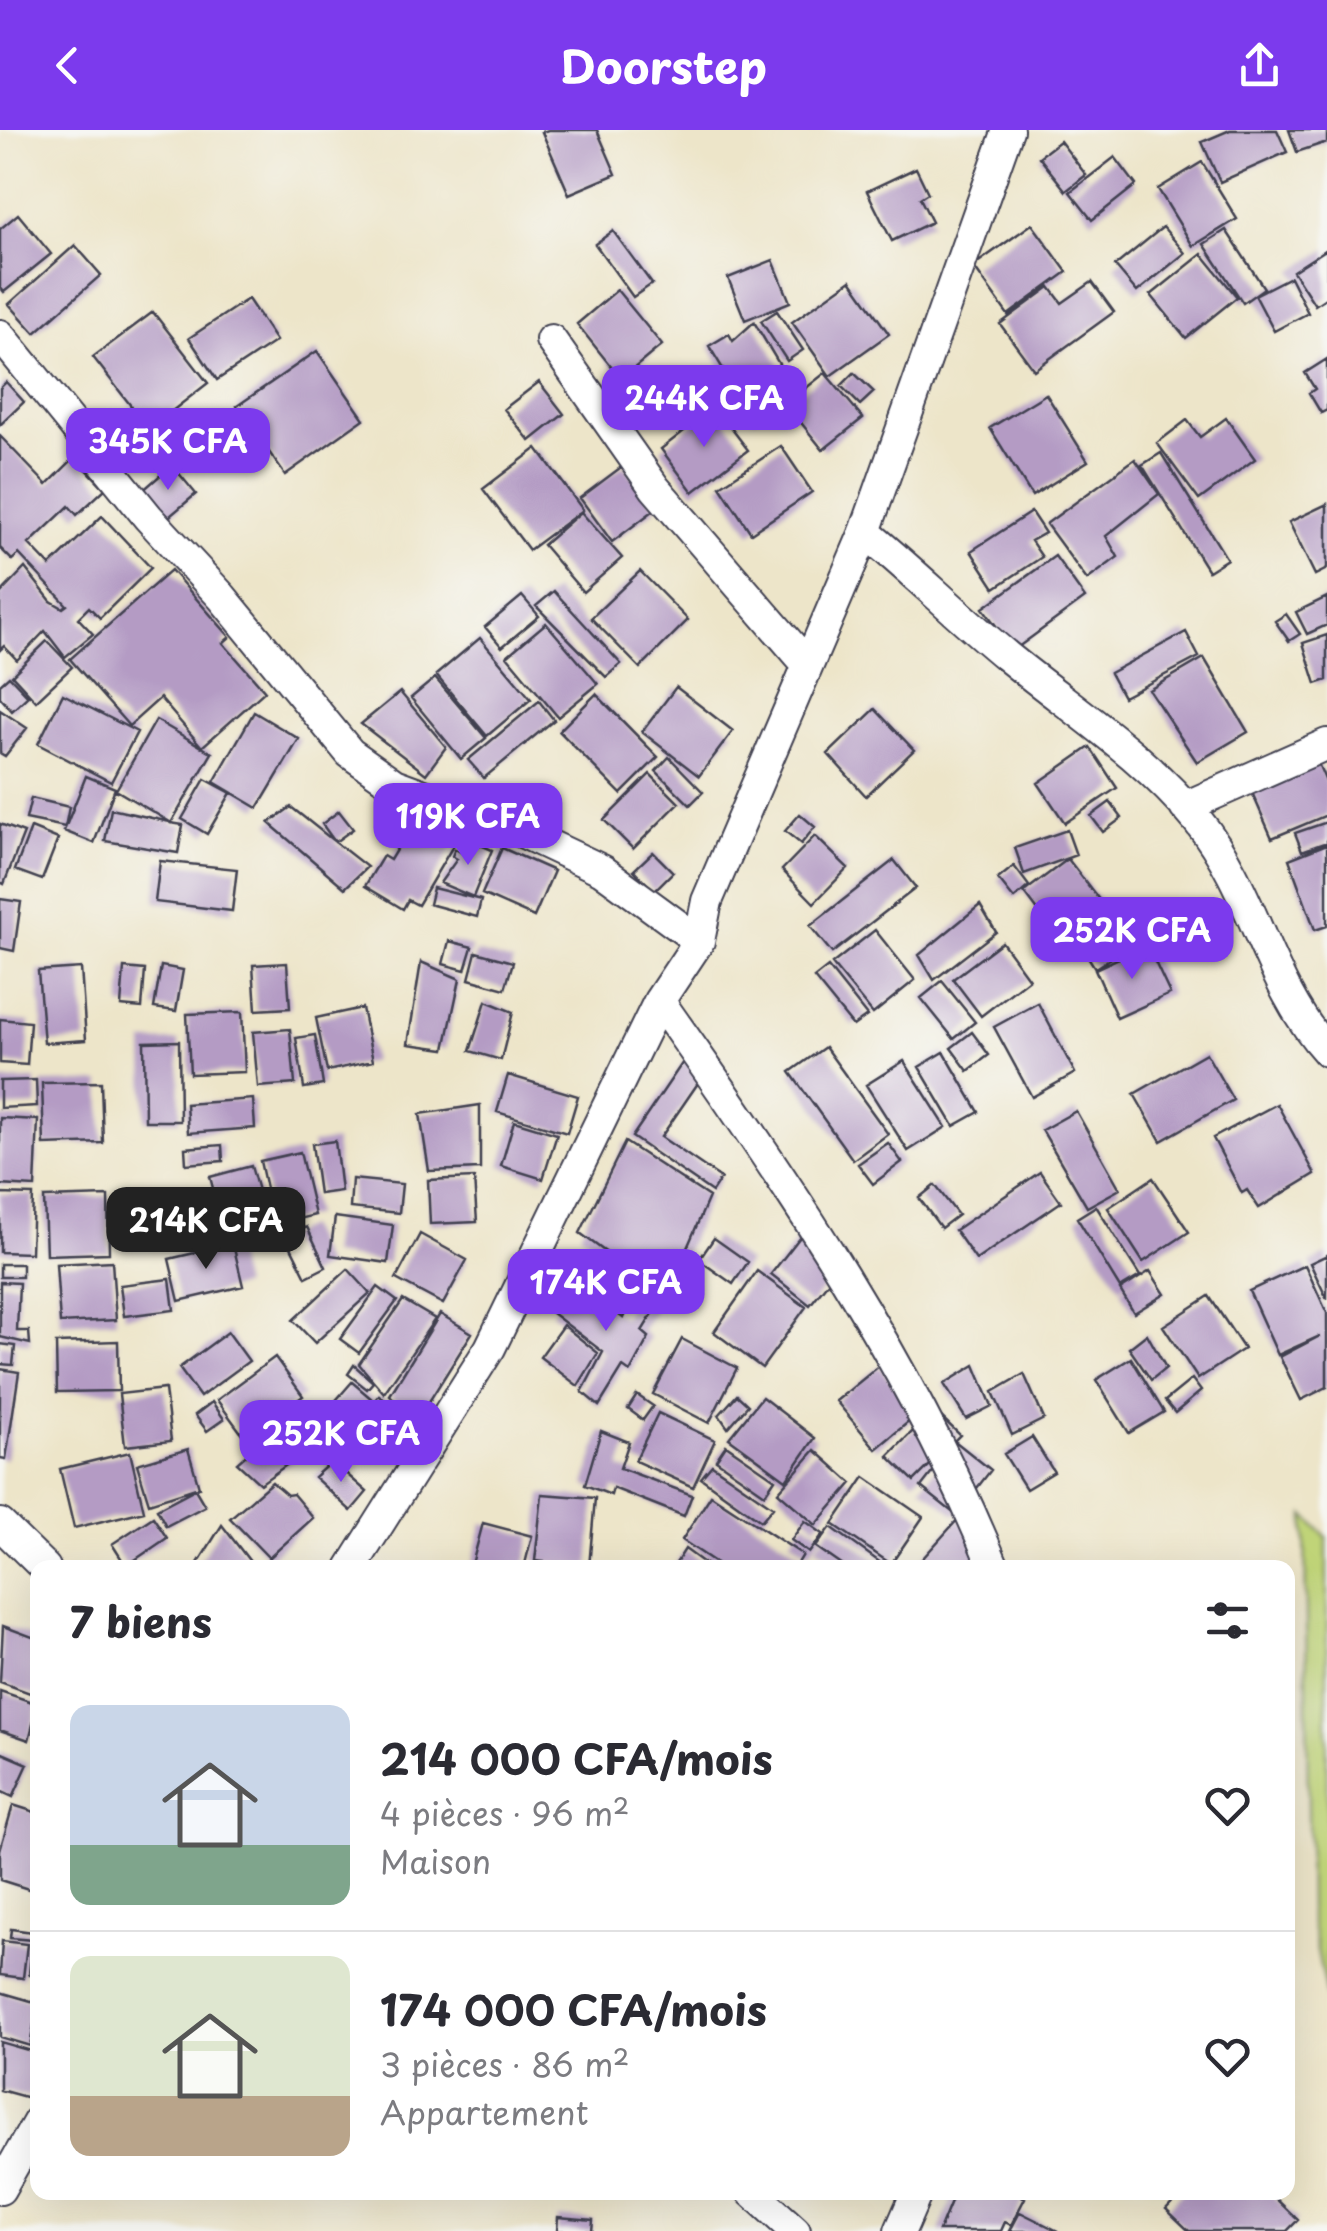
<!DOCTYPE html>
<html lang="fr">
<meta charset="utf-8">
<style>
body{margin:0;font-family:"Playpen Sans",sans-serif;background:#f2f2f3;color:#2b2b33;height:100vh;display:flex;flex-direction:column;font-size:38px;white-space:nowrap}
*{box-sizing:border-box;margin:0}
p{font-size:32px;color:#7c7c81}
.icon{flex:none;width:55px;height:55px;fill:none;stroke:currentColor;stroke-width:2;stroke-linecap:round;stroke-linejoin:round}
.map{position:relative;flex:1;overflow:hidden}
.details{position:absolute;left:30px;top:1430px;width:1265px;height:640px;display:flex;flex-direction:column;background:#fff;border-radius:20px;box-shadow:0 10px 40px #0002}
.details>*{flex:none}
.price{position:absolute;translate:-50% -85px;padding:0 22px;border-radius:20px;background:#7c3aed;color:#fff;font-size:32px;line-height:65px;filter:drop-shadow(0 2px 5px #0008)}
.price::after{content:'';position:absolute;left:50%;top:60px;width:30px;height:22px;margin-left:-15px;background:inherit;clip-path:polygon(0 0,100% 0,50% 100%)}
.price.current{background:#222;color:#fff}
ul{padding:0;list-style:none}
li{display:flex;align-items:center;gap:30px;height:250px;padding:0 40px}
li+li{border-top:2px solid #e1e1e2}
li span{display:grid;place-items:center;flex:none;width:280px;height:200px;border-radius:20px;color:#555}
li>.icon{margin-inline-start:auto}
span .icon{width:120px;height:120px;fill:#fffc;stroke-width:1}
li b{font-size:42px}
h2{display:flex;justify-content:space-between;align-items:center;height:120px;padding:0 40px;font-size:42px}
header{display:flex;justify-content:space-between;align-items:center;height:130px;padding:0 40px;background:#7c3aed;color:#fff;font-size:45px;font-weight:700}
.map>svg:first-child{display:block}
.green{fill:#c0d478;stroke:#717b5a;stroke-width:2.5}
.building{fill:#b49bc4}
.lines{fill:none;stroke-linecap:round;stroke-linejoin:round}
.minor-casing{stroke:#403f50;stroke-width:34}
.minor{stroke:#fff;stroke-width:30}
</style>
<header><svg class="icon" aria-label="back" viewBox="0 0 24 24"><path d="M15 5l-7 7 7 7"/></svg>Doorstep<svg class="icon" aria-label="share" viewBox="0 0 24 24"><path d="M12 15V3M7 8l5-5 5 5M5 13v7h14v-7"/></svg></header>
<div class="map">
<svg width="1327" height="2101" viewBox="0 0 1327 2101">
<rect width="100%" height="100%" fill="#f6f6f2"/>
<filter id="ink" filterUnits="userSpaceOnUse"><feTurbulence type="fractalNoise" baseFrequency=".01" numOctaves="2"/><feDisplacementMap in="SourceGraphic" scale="20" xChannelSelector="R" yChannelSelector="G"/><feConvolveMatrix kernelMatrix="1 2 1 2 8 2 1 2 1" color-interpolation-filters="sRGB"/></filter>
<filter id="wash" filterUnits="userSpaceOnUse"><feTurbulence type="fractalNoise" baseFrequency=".0048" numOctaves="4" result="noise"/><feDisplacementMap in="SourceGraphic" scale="40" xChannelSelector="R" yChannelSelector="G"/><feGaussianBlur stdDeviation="2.25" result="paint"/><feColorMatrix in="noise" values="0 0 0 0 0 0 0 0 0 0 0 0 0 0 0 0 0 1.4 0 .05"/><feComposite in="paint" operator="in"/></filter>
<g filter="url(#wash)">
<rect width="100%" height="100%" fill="#ede5c9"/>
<path class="green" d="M1305 1385 1327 1407V1870L1309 1780Z"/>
<g id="blocks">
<path class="building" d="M548 0H597L616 44 569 64 542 2Z
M1230 0H1277L1287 22 1220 52 1202 12Z
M1289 0H1327V12L1297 22Z
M1060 11 1086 45 1066 61 1039 27Z
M1115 27 1136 55 1092 90 1070 62Z
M1202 32 1237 89 1193 116 1158 59Z
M916 38 928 63 920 68 932 92 892 111 867 61Z
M18 84 51 124 4 162 0 157V99Z
M1032 94 1067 142 1008 185 973 136Z
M1163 97 1185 123 1137 162 1115 136Z
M1226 100 1264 158 1243 173 1204 114Z
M613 101 652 154 633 167 595 114Z
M75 115 101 145 35 203 9 174Z
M1327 119V167L1315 175 1293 141Z
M1202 124 1237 167 1186 208 1151 165Z
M773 130 790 172 745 190 728 148Z
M1290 147 1308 183 1274 201 1255 165Z
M851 150 889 204 830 246 792 192Z
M1092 152 1114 182 1034 240 1000 194 1050 157 1062 173Z
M617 160 662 215 621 249 577 194Z
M248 169 276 211 217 250 189 208Z
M777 181 803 220 787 231 761 191Z
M153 182 208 253 149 299 93 227Z
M754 192 797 264 754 290 709 216 729 204 733 211Z
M317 221 364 289 285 345 237 276Z
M1327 229V280L1321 283 1309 263 1315 259 1305 243Z
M825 243 863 288 823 320 786 274Z
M854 243 874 262 860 275 841 256Z
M6 252 24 272 0 295V258Z
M539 252 564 284 530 311 504 279Z
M1046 264 1088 331 1032 366 990 298Z
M715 277 748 320 693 362 661 319Z
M1226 288 1255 329 1199 370 1157 313 1187 290 1200 307Z
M0 306 47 355 75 327 105 359 77 385 69 376 29 414 50 436 102 386 151 438 100 488 89 477 78 488 93 504 65 527 45 501 17 530 4 516 0 520V464L25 438 51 471 63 478 67 475 19 424 12 430 0 418Z
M781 316 812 362 751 403 720 356Z
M537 318 583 380 529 420 483 359Z
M1161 323 1227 429 1208 441 1142 335Z
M1135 329 1159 364 1106 406 1118 427 1087 450 1046 394Z
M172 335 196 364 164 391 140 363Z
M624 335 657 378 612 412 580 368Z
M1327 374V439L1315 445 1289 392Z
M581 382 622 428 583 462 543 415Z
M1031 382 1045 403 1031 411 1042 427 995 458 971 421Z
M1055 426 1085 468 1014 520 983 478Z
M171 440 230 507 223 513 265 561 202 617 160 568 129 596 70 529Z
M640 441 688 490 640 538 591 488Z
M554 461 621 534 606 547 536 476Z
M522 466 539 486 502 517 485 497Z
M1327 467V495L1307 504 1296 482Z
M1286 484 1300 504 1289 511 1275 491Z
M546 493 598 554 558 587 507 526Z
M1186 502 1199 527 1123 567 1110 543Z
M1327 505V550L1316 554 1303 513Z
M480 508 531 569 487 606 436 545Z
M47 511 72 537 36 571 12 545Z
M1204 528 1248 602 1197 632 1149 560Z
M9 546 28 566 12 581 0 567V554Z
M435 548 486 608 461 629 411 568Z
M676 557 733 601 699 646 642 602Z
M400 562 446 617 426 644 361 594Z
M63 564 137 602 111 652 38 614Z
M596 564 658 627 621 664 559 601Z
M539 571 554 590 484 648 468 630Z
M875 579 914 620 866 666 828 624Z
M0 580 27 598 5 626 0 623Z
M254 582 299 609 258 678 214 652Z
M156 590 212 623 171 693 183 695 178 723 105 711 111 679 170 692 116 660Z
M1090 617 1117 658 1065 693 1038 653Z
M669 627 703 662 690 675 656 641Z
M1316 629 1327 654V685L1272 708 1250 658Z
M650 644 679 673 633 719 604 690Z
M86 646 115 658 94 713 64 701Z
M205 649 231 663 207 704 182 689Z
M31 668 69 677 65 697 26 689Z
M1110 672 1122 688 1103 702 1091 686Z
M291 677 335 712 367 737 345 758 269 693Z
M420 680 460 704 418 775 408 770 403 779 365 756 383 726 390 730Z
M339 681 353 699 335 712 322 694Z
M800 684 815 697 801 714 785 701Z
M1327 692V712L1302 721 1295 703Z
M0 694 24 703 4 754 0 752Z
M31 698 58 709 42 750 15 740Z
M1067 700 1076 725 1024 744 1015 718Z
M815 706 848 738 814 773 782 740Z
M467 709 492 720 473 767 440 753 457 729 452 726 455 719 461 722Z
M1327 714V796L1315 800 1289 729Z
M502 718 554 741 534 787 482 764Z
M653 722 673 742 654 761 634 740Z
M1068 729 1107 780 1063 814 1024 762Z
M894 730 916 758 832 823 810 796Z
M160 731 237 739 232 781 155 772Z
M1014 736 1029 756 1014 769 998 749Z
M433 758 481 770 477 787 429 774Z
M0 769 21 772 14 821 0 818Z
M980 775 996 802 934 850 919 825Z
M1128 796 1137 812 1095 838 1085 822Z
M875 800 915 850 873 884 832 834Z
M449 811 472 817 465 840 443 834Z
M1002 812 1029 849 981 886 953 849Z
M1147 815 1170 864 1117 888 1095 839Z
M476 822 513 832 505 859 469 849Z
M421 832 460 849 445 919 408 914Z
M287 833 290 878 256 880 253 835Z
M161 836 183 840 176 881 154 878Z
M828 837 867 886 853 896 814 848Z
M81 838 86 910 44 913 38 841Z
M124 838 145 840 142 878 121 876Z
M942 851 975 892 954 909 921 868Z
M486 871 513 882 501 930 470 921Z
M1038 873 1075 943 1032 967 994 897Z
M362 878 373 931 327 941 316 888Z
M242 882 245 942 190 944 187 884Z
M0 889 30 892 27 935 0 933Z
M290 899 295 954 258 957 253 902Z
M972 902 989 925 968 941 951 918Z
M315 905 323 955 304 958 296 908Z
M179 911 180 991H145L144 912Z
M825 917 888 1004 853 1030 790 942Z
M944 922 979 982 954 996 919 937Z
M1206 923 1233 970 1161 1011 1134 964Z
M687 926 707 940 661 1007 721 1048 712 1062 632 1007Z
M904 931 946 997 908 1021 866 955Z
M508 945 578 966 567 1003 497 982Z
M36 950 37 976 0 978V951Z
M101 952 103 1013 44 1015 42 953Z
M253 969 255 998 188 1003 186 974Z
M1277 974 1315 1044 1259 1078 1247 1060 1242 1063 1213 1008Z
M480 975V1039L429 1041 420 984Z
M1076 981 1120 1059 1087 1077 1042 1000Z
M0 988 38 990 35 1057 0 1055Z
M514 991 557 1004 543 1049 501 1036Z
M335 1011 341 1061 319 1064 312 1014Z
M625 1012 709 1067 666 1167 580 1103Z
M888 1013 902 1032 873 1054 858 1034Z
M222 1015 223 1031 186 1034 185 1018Z
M300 1022 315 1085 274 1095 260 1031Z
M251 1036 268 1096 226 1107 210 1047Z
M1040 1042 1061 1072 976 1130 955 1100Z
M474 1048 477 1092 430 1094 428 1050Z
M1153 1048 1189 1102 1143 1132 1108 1078Z
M352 1049 402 1054 399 1083 350 1078Z
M935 1055 958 1085 941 1098 919 1068Z
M0 1064 33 1065 31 1123 0 1122Z
M108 1066 109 1123 46 1125 44 1068Z
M1096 1076 1140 1146 1120 1158 1077 1088Z
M335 1087 393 1095 388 1133 330 1125Z
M307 1097 326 1137 306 1147 286 1107Z
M807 1098 847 1128 810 1175 771 1144Z
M420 1104 467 1130 443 1174 396 1149Z
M714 1108 748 1132 733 1154 699 1130Z
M233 1114 243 1156 179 1171 169 1129Z
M1327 1125V1169L1310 1133Z
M112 1131 116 1190 60 1193 56 1134Z
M0 1134H22V1147H0Z
M1305 1135 1327 1183V1257L1301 1270 1280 1227 1320 1206 1278 1225 1249 1161Z
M348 1139 370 1163 315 1213 293 1190Z
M757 1141 806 1177 762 1238 714 1202Z
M1150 1141 1165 1164 1134 1183 1120 1160Z
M170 1149 174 1180 124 1186 120 1155Z
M572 1149 623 1188 635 1163 657 1177 642 1201 649 1207 630 1242 623 1237 599 1276 582 1262 603 1222 552 1183Z
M0 1152 19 1153 17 1201H29L30 1214 0 1207Z
M378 1157 397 1171 359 1223 340 1209Z
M1209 1166 1244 1219 1198 1249 1163 1196Z
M403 1170 435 1189 384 1263 359 1234Z
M440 1184 472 1203 415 1294 390 1265Z
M563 1195 598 1223 578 1256 540 1227Z
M228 1202 249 1231 200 1267 179 1238Z
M1147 1204 1166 1238 1151 1250 1129 1218Z
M682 1209 737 1238 709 1293 653 1264Z
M118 1211 119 1261 57 1262 56 1213Z
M0 1214 15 1216 13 1235 0 1234Z
M275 1227 303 1266 245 1308 217 1270Z
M1131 1228 1164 1282 1129 1303 1096 1250Z
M354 1235 373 1252 367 1259 348 1244Z
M975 1235 992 1276 966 1289 944 1254Z
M879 1236 918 1284 876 1319 836 1271Z
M0 1239 19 1242 6 1329 0 1328Z
M1024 1244 1044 1289 1012 1305 993 1262Z
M1192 1249 1201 1261 1175 1283 1165 1271Z
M352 1252 373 1270 339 1310 318 1291Z
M165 1259 171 1311 125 1316 119 1264Z
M379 1265 391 1276 382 1288 369 1277Z
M637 1265 653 1276 643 1290 628 1279Z
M737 1265 748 1275 728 1298 719 1285Z
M762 1267 815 1308 786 1350 729 1308Z
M212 1272 224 1289 207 1301 195 1285Z
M934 1280 960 1305 914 1351 888 1326Z
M658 1283 715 1310 693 1357 635 1331Z
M285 1291 306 1321 260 1354 237 1333Z
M601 1301 629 1312 620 1338 692 1365 684 1386 613 1358 611 1365 585 1355Z
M1032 1307 1054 1342 1026 1359 1004 1324Z
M956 1312 991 1340 956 1385 921 1357Z
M726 1315 775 1349 765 1364 716 1330Z
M188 1319 199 1357 149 1373 137 1334Z
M815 1320 852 1353 816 1395 778 1362Z
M130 1322 144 1381 74 1398 60 1339Z
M332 1331 367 1362 351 1381 314 1347Z
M712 1335 773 1377 761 1391 701 1348Z
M865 1347 923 1387 891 1434 833 1394Z
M272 1352 287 1365 293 1364 313 1388 269 1428 230 1388Z
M195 1359 205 1376 166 1396 157 1379Z
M542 1364 595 1368 589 1437 535 1431Z
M711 1365 803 1425 795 1438H724L682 1410Z
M153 1387 167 1408 126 1436 112 1414Z
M959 1388 1009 1433 1005 1438H914Z
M805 1391 823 1404 809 1423 791 1410Z
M483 1393 532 1406 524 1438H471Z
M222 1395 251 1433 246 1438H195Z
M831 1397 881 1433 878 1438H846L816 1417Z
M685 1419 711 1438H673Z
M3 1496 38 1509V1566L0 1552Z
M0 1561 38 1574 29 1610 0 1600Z
M0 1622 28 1634 13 1667 0 1661Z
M13 1675 38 1683V1762L0 1750V1720Z
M35 1780H38V1846L29 1845 32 1810 10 1808 11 1799 33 1802Z
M2 1811 27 1814 23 1848 0 1845Z
M0 1862 38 1873 30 1916 0 1907Z
M0 1912 38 1923 29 1968 0 1960Z
M933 2062H1015L1025 2068 1011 2095 1005 2092 1001 2101H939L951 2072Z
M1182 2062H1269L1298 2090 1287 2101H1189L1166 2079Z
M1020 2082 1058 2101H1010Z
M558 2087 593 2090 592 2101H557Z"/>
</g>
</g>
<g filter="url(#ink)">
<use href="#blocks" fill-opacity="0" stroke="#403f50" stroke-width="2.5"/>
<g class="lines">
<defs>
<path id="minor" d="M0 205 148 387 222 467 350 623 394 654 513 698 602 740 699 811
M551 210 655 358 807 534
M865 402C914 442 959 487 1008 527 1073 580 1144 625 1198 691 1254 760 1267 855 1327 921
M1185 677 1327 614
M659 871C786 1050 911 1233 994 1438
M0 1394 45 1438
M351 1438 490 1218 659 871 699 811 707 771 865 402 1008 0
M0 2059 38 1992
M752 2062 795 2101
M900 2101 917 2062"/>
</defs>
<use href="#minor" class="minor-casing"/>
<use href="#minor" class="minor"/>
</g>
</g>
</svg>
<b class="price" style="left:704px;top:320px">244K CFA</b>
<b class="price" style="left:168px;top:363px">345K CFA</b>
<b class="price" style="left:468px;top:738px">119K CFA</b>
<b class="price" style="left:1132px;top:852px">252K CFA</b>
<b class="price current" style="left:206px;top:1142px">214K CFA</b>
<b class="price" style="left:606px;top:1204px">174K CFA</b>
<b class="price" style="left:341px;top:1355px">252K CFA</b>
<section class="details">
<h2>7 biens<svg class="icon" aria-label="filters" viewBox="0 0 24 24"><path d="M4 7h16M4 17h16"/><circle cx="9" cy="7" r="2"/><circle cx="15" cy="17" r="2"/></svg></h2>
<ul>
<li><span style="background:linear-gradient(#c9d6e8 70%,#7fa58c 0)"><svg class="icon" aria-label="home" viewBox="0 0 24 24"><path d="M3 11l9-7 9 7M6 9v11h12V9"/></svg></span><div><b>214 000 CFA/mois</b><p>4 pièces · 96 m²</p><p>Maison</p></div><svg class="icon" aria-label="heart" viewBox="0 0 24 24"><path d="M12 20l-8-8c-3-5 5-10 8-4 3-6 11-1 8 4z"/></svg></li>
<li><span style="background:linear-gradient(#dfe7d0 70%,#b9a48a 0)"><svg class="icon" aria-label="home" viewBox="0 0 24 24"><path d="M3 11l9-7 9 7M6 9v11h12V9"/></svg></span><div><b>174 000 CFA/mois</b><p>3 pièces · 86 m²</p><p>Appartement</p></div><svg class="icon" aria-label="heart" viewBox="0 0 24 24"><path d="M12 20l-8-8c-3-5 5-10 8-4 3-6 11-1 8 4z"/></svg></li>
</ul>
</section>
</div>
